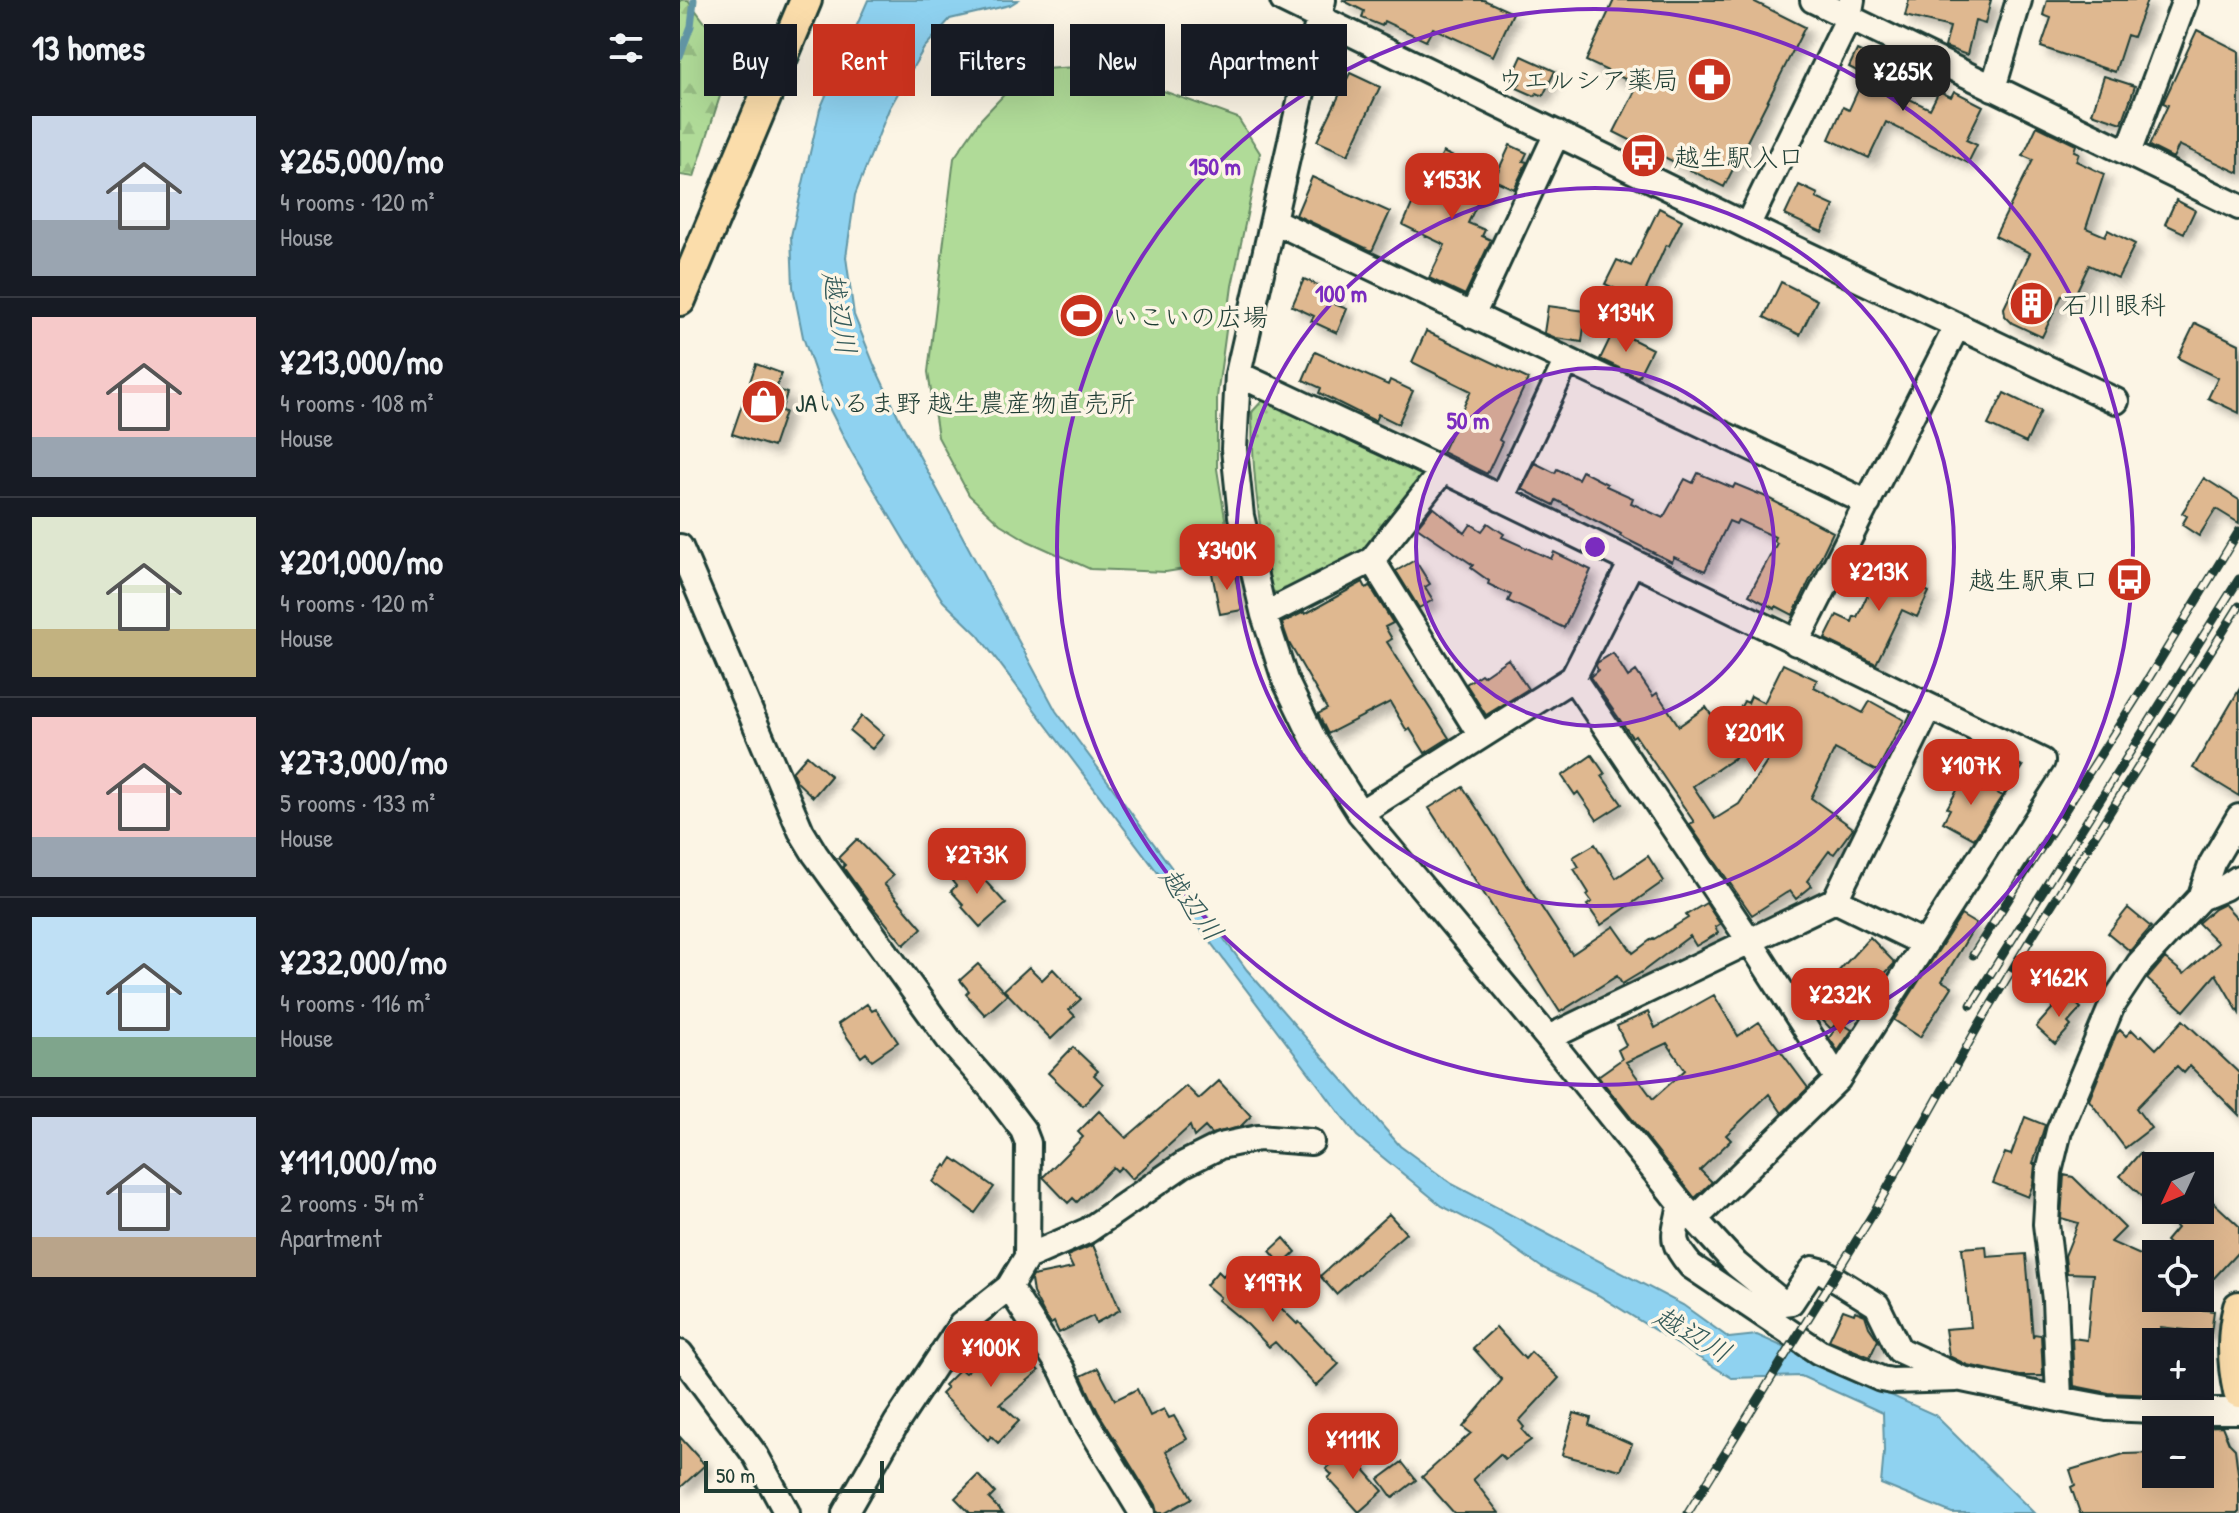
<!DOCTYPE html>
<meta charset="utf-8">
<style>
body{margin:0;font-family:"Patrick Hand","Klee One",sans-serif;background:#20242c;color:#f1f3f6;height:100vh;display:flex;flex-direction:column;font-size:30px;white-space:nowrap}
*{box-sizing:border-box;margin:0}
p{font-size:26px;color:#9ea1a6}
.icon{flex:none;width:44px;height:44px;fill:none;stroke:currentColor;stroke-width:2;stroke-linecap:round;stroke-linejoin:round}
.map{position:relative;flex:1;overflow:hidden}
.details{display:flex;flex-direction:column;background:#171b24;width:680px}
.details>*{flex:none}
.hud{position:absolute;left:24px;top:24px;width:760px;height:72px;display:flex;gap:16px}
.needle{width:52px;rotate:226deg}
.tools{position:absolute;left:1462px;top:1152px;display:grid;gap:16px}
.tools a{display:grid;place-items:center;width:72px;height:72px;border-radius:0px;background:#171b24;box-shadow:0 8px 32px #0002;font-size:40px}
.scale{position:absolute;left:24px;bottom:20px;width:180px;box-sizing:border-box;padding-left:8px;border:4px solid #1f3d34;border-top:0;font-size:22px;line-height:28px;white-space:nowrap;color:#1f3d34;-webkit-text-stroke:6px #fcf5e5;paint-order:stroke}
.price{position:absolute;translate:-50% -68px;padding:0 18px;border-radius:16px;background:#c8321e;color:#fff;font-size:26px;line-height:52px;filter:drop-shadow(0 2px 4px #0008)}
.price::after{content:'';position:absolute;left:50%;top:48px;width:24px;height:18px;margin-left:-12px;background:inherit;clip-path:polygon(0 0,100% 0,50% 100%)}
.price.current{background:#222;color:#fff}
ul{padding:0;list-style:none}
li{display:flex;align-items:center;gap:24px;height:200px;padding:0 32px}
li+li{border-top:2px solid #363941}
li span{display:grid;place-items:center;flex:none;width:224px;height:160px;border-radius:0px;color:#555}
li>.icon{margin-inline-start:auto}
span .icon{width:96px;height:96px;fill:#fffc;stroke-width:1}
li b{font-size:34px}
h2{display:flex;justify-content:space-between;align-items:center;height:96px;padding:0 32px;font-size:34px}
.pill{padding:0 28px;border-radius:0px;background:#171b24;box-shadow:0 8px 32px #0002;font-size:28px;line-height:72px}
.pill.current{background:#c8321e;color:#fff}
main{display:flex;flex:1;min-height:0}
.map>svg:first-child{display:block}
.forest{fill:url(#forest-firs);stroke:#688c66;stroke-width:2}
.park{fill:url(#park-dots);stroke:#688c66;stroke-width:2}
.pitch{fill:#b0db98;stroke:#688c66;stroke-width:2}
.water{fill:#8fd2f0;stroke:#6296a5;stroke-width:2}
.lines{fill:none;stroke-linecap:round;stroke-linejoin:round}
.stream{stroke:#6296a5;stroke-width:7}
.building{fill:#dfb890;stroke:#1f3d34;stroke-width:2;fill-rule:evenodd;filter:url(#shadow)}
.minor-casing{stroke:#1f3d34;stroke-width:30}
.major-casing{stroke:#1f3d34;stroke-width:36}
.minor{stroke:#fcf5e5;stroke-width:24}
.major{stroke:#fbddab;stroke-width:30}
.rail-casing{stroke:#1f3d34;stroke-width:9}
.rail{stroke:#fcf5e5;stroke-width:6;stroke-dasharray:18;stroke-linecap:butt}
.ring{fill:none;stroke:#7b2cbf;stroke-width:4}
.labels{text-anchor:middle;dominant-baseline:central;stroke-width:7;stroke-linejoin:round;paint-order:stroke}
.poi-label{font-size:26px;fill:#1f3d34;stroke:#fcf5e5;text-anchor:start}
.water-label{font-size:28px;font-style:italic;fill:#355b5a;stroke:#fcf5e5}
.centre{fill:#7b2cbf;stroke:#fcf5e5;stroke-width:4}
.ring-label{font-size:24px;text-anchor:middle;font-weight:bold;fill:#7b2cbf;stroke:#fcf5e5;stroke-width:7;stroke-linejoin:round;paint-order:stroke}
</style>
<main>
<section class="details">
<h2>13 homes<svg class="icon" aria-label="filters" viewBox="0 0 24 24"><path d="M4 7h16M4 17h16"/><circle cx="9" cy="7" r="2"/><circle cx="15" cy="17" r="2"/></svg></h2>
<ul>
<li><span style="background:linear-gradient(#c9d6e8 65%,#9aa5b1 0)"><svg class="icon" aria-label="home" viewBox="0 0 24 24"><path d="M3 11l9-7 9 7M6 9v11h12V9"/></svg></span><div><b>¥265,000/mo</b><p>4 rooms · 120 m²</p><p>House</p></div></li>
<li><span style="background:linear-gradient(#f6c9c9 75%,#9aa5b1 0)"><svg class="icon" aria-label="home" viewBox="0 0 24 24"><path d="M3 11l9-7 9 7M6 9v11h12V9"/></svg></span><div><b>¥213,000/mo</b><p>4 rooms · 108 m²</p><p>House</p></div></li>
<li><span style="background:linear-gradient(#dfe7d0 70%,#c2b280 0)"><svg class="icon" aria-label="home" viewBox="0 0 24 24"><path d="M3 11l9-7 9 7M6 9v11h12V9"/></svg></span><div><b>¥201,000/mo</b><p>4 rooms · 120 m²</p><p>House</p></div></li>
<li><span style="background:linear-gradient(#f6c9c9 75%,#9aa5b1 0)"><svg class="icon" aria-label="home" viewBox="0 0 24 24"><path d="M3 11l9-7 9 7M6 9v11h12V9"/></svg></span><div><b>¥273,000/mo</b><p>5 rooms · 133 m²</p><p>House</p></div></li>
<li><span style="background:linear-gradient(#bfe0f5 75%,#7fa58c 0)"><svg class="icon" aria-label="home" viewBox="0 0 24 24"><path d="M3 11l9-7 9 7M6 9v11h12V9"/></svg></span><div><b>¥232,000/mo</b><p>4 rooms · 116 m²</p><p>House</p></div></li>
<li><span style="background:linear-gradient(#c9d6e8 75%,#b9a48a 0)"><svg class="icon" aria-label="home" viewBox="0 0 24 24"><path d="M3 11l9-7 9 7M6 9v11h12V9"/></svg></span><div><b>¥111,000/mo</b><p>2 rooms · 54 m²</p><p>Apartment</p></div></li>
</ul>
</section>
<div class="map">
<svg width="1559" height="1513" viewBox="0 0 1559 1513">
<defs>
<pattern id="forest-firs" width="22" height="20" patternUnits="userSpaceOnUse" patternTransform="scale(2)"><rect width="22" height="20" fill="#b0db98"/><path d="M5 1l3.5 6h-7zM16 11l3.5 6h-7z" fill="#97bd84"/></pattern>
<pattern id="park-dots" width="8" height="8" patternUnits="userSpaceOnUse" patternTransform="scale(2)"><rect width="8" height="8" fill="#b0db98"/><path d="M2 2h.1M6 6h.1" fill="none" stroke="#97bd84" stroke-width="1.8" stroke-linecap="round"/></pattern>
<filter id="shadow"><feDropShadow dx="7" dy="7" stdDeviation="4" flood-color="#0004"/></filter>
</defs>
<rect width="100%" height="100%" fill="#fcf5e5"/>
<filter id="ink" filterUnits="userSpaceOnUse"><feTurbulence type="fractalNoise" baseFrequency=".0125" numOctaves="2"/><feDisplacementMap in="SourceGraphic" scale="16" xChannelSelector="R" yChannelSelector="G"/><feConvolveMatrix kernelMatrix="1 2 1 2 8 2 1 2 1" color-interpolation-filters="sRGB"/></filter>
<g filter="url(#ink)">
<path class="forest" d="M0 0H8L52 59 14 177 0 175Z"/>
<path class="park" d="M583 400 740 474 744 482 693 542 674 559 600 594 592 591C579 531 572 473 572 412Z"/>
<path class="pitch" d="M396 67 453 80 558 118 580 153 552 286 537 397V469L552 561 486 572 410 569 348 541 320 524 289 495 258 437 248 372 274 158 301 119 335 83 364 69Z"/>
<path class="water" d="M188 0H338L330 5 270 19 244 48 209 109 175 195 166 257 174 315 195 367 220 420 376 711 567 970 720 1146 772 1184 1003 1305 1049 1338 1077 1335 1255 1415 1354 1513H1272L1201 1484 1204 1451 1203 1413 1121 1376 1052 1378 918 1295 861 1267 810 1231 762 1206 677 1136 298 635 263 601 233 555 171 451 144 398 123 337 113 287 111 236 140 109Z"/>
<g class="lines">
<path class="stream" d="M0 56 11 26 14 0"/>
</g>
<path class="building" d="M662 0H804L833 13 813 56 753 28 746 41 704 21 702 26 682 18 684 11Z
M934 0H1071L1125 27 1044 187 934 132 958 85 906 61Z
M1229 0H1311L1305 24 1295 21 1287 55 1265 47 1270 27 1225 16Z
M1367 0H1467L1453 37 1447 35 1435 72 1361 47 1371 18 1363 15Z
M1517 30 1559 51V173L1499 145 1493 158 1469 146 1488 105 1483 103Z
M1177 50 1207 64 1210 58 1229 68 1217 93 1250 109 1259 91 1271 97 1274 91 1303 106 1286 140 1297 145 1288 163 1206 122 1189 158 1149 139 1163 107 1169 110 1185 75 1169 67Z
M842 56 875 71 863 96 857 93 855 96 837 88 840 84 831 80Z
M670 73 700 87 668 155 637 141Z
M1424 76 1455 86 1442 123 1412 113Z
M1357 126 1396 145 1394 151 1399 153 1396 161 1424 174 1406 228 1425 236 1428 230 1455 244 1438 278 1409 265 1392 301 1382 295 1362 337 1332 323 1325 316 1324 308 1350 253 1315 236 1353 160 1343 156Z
M830 145 847 153 843 161 847 162 834 189 814 180Z
M763 152 811 175 788 223 805 230 802 236 811 240 785 295 749 278 765 245 723 225 732 204 734 205 737 200 740 201Z
M632 177 710 212 692 251 616 215Z
M1119 185 1138 194 1136 198 1154 206 1142 232 1105 215Z
M1496 200 1515 210 1504 233 1485 224Z
M979 208 1002 220 989 246 986 245 961 301 925 284 937 260 951 266Z
M624 279 658 294 654 304 667 309 657 333 631 321 634 316 612 306Z
M1101 282 1137 300 1120 335 1084 317Z
M868 306 906 311 902 342 876 338 864 333Z
M1515 323 1559 344V413L1528 398 1538 378 1498 358Z
M934 330 972 349 958 377 920 359Z
M746 331 848 379 819 440 822 442 807 474 762 452 791 391 732 362Z
M635 352 708 385 710 380 733 391 718 424 698 414 695 421 639 393 641 388 623 380Z
M76 364 101 373 96 389 107 393 101 411 105 412 93 447 52 434Z
M1324 393 1361 411 1346 443 1308 425Z
M855 463 875 473 877 469 898 479 902 471 927 484 926 486 953 498 951 503 983 518 1005 479 1013 483 1018 473 1053 488 1055 484 1084 496 1153 532 1113 615 1096 606 1095 609 1069 595 1097 543 1093 541 1095 537 1058 520 1056 524 1049 521 1025 571 994 557 992 562 940 536 941 534 876 500 874 505 842 489Z
M1524 478 1559 500V523L1536 509 1519 536 1502 525 1507 516 1502 513Z
M753 507 785 533 791 524 802 531 808 523 824 534 822 537 871 559 874 552 911 570 884 628 828 601 831 595 808 584 809 581 791 568 793 565 737 527Z
M735 560 750 584 745 587 753 600 739 608 716 571Z
M1204 560 1243 579 1239 587 1249 592 1237 617 1222 610 1196 664 1145 639 1157 615 1172 622 1174 616 1177 617Z
M554 569 562 610 540 614 532 573Z
M683 582 686 588 690 586 713 623 705 627 712 639 707 642 769 738 745 753 730 729 727 731 710 702 648 734 638 714 647 709 609 643 602 623 624 612 625 614Z
M933 653 948 677 956 671 973 696 977 693 999 726 1026 707 1045 735 1064 701 1068 703 1071 696 1084 703 1103 664 1137 680 1134 687 1183 713 1190 701 1224 720 1197 771 1155 749 1131 798 1173 828 1154 854 1149 851 1127 881 1132 886 1116 899 1110 891 1106 893 1072 915 1009 824 1014 822 955 735 952 737 910 677 918 670 916 666 917 663ZM1119 714 1059 804 1035 819 1013 786Z
M828 659 848 689 806 715 786 684 801 674 803 676Z
M1559 690V796L1513 768Z
M182 716 204 735 192 749 170 731Z
M127 755 151 776 133 797 117 782 112 772Z
M912 755 925 774 922 776 942 804 917 820 898 792 895 795 882 776Z
M1285 776 1322 796 1294 839 1263 822 1270 809 1267 808Z
M783 787 892 954 934 926 953 953 973 938 974 939 1008 918 1006 915 1026 903 1040 924 1035 927 1038 933 1016 946 1010 936 962 972 942 984 937 976 880 1012 749 808Z
M177 839 213 876 204 884 242 928 224 945 190 904 163 867 165 865 158 858Z
M915 844 936 878 968 856 984 881 921 925 907 905 912 902 907 895 909 893 894 869 899 867 893 857Z
M290 864 326 904 300 927 282 907 284 905 271 891 276 886 272 881Z
M1544 904 1559 920V1013L1536 974 1504 1011 1467 979 1485 958 1504 974 1538 943 1518 923 1534 909Z
M1448 908 1471 927 1450 951 1428 933Z
M1281 915 1296 924 1262 981 1272 987 1240 1037 1214 1020Z
M1190 937 1215 963 1151 1029 1128 1005 1157 977 1155 975Z
M298 964 327 995 305 1015 286 994 289 991 280 980Z
M349 967 362 980 373 969 401 999 389 1010 395 1016 371 1039 324 990Z
M1385 994 1401 1008 1388 1023 1391 1026 1375 1044 1356 1027Z
M1034 995 1058 1036 1079 1022 1128 1088 1102 1113 1089 1094 1046 1135 1051 1140 1020 1170 1032 1182 1015 1198 918 1076 942 1059 938 1050 946 1045 937 1026 968 1012 975 1028ZM987 1043 1005 1070 973 1099 946 1062Z
M187 1004 192 1011 196 1009 218 1042 192 1060 186 1053 181 1057 158 1024Z
M1503 1020 1559 1073V1115L1510 1066 1504 1073 1497 1066 1456 1108 1471 1128 1445 1148 1409 1100 1436 1034 1440 1030 1446 1036 1452 1030 1459 1037 1462 1035 1476 1049Z
M1160 1022 1172 1030 1158 1051 1149 1038Z
M393 1047 418 1071 414 1075 423 1084 403 1106 368 1073Z
M539 1081 571 1116 560 1127 531 1134 525 1127 514 1137 510 1126 452 1179 441 1167 437 1171 433 1167 397 1202 393 1198 388 1203 363 1177 403 1137 398 1132 419 1111 446 1138 506 1086 519 1099Z
M1345 1117 1365 1125 1353 1164H1355L1353 1184 1348 1197 1313 1183 1325 1153 1331 1155Z
M1460 1153 1476 1168V1209L1440 1176Z
M273 1158 314 1187 295 1213 253 1182 265 1165 267 1167Z
M1384 1175 1393 1177 1445 1228 1431 1242 1476 1262V1299L1511 1304 1506 1308 1534 1311 1531 1333 1481 1327 1479 1342H1476L1475 1395 1429 1393 1394 1386 1392 1338 1407 1340 1413 1274 1387 1273 1385 1256 1398 1223 1381 1218Z
M1520 1190 1559 1226V1251L1534 1278H1527L1520 1272V1254H1500L1486 1241 1497 1228 1478 1210H1520Z
M709 1214 726 1233 656 1294 640 1276Z
M604 1238 616 1252 602 1265 590 1251Z
M413 1245 440 1310 416 1323 413 1316 379 1333 374 1322 371 1324 365 1316 353 1293 351 1280 353 1276 393 1268 387 1256Z
M1306 1246 1307 1257 1346 1254 1353 1338 1354 1334 1361 1335 1363 1376H1340L1287 1365 1269 1356 1265 1329 1291 1327 1282 1248Z
M551 1266 602 1309 617 1324 619 1322 659 1364 636 1386 595 1342 589 1347 568 1325 538 1300 540 1297 526 1285 538 1271 543 1276Z
M1163 1310 1174 1314 1175 1311 1185 1315 1189 1327 1198 1340 1190 1357 1149 1340Z
M816 1327 845 1359 851 1352 879 1378 839 1421 844 1427 842 1430 851 1440 825 1459 820 1454 793 1479 819 1513H774L742 1477 791 1433 783 1427 822 1380 793 1348Z
M328 1335 359 1371 320 1404 339 1421 318 1443 311 1436 308 1440 261 1394 267 1388 264 1385 280 1369 285 1373Z
M418 1368 435 1400 457 1389 470 1416 484 1409 489 1418 494 1416 507 1439 486 1451 512 1498 485 1513H477L475 1505 418 1412 401 1376Z
M894 1413 911 1418 909 1425 952 1444 941 1470 882 1455Z
M1542 1426 1549 1443 1555 1449 1559 1480V1513H1400L1391 1487 1395 1485 1390 1470 1444 1454 1476 1453V1476L1482 1475V1481L1520 1475V1430H1518L1517 1427Z
M0 1437 25 1465 0 1488Z
M667 1450 703 1491 679 1512 648 1478 652 1475 646 1469Z
M722 1462 736 1480 713 1498 699 1479Z
M298 1475 315 1493 309 1499 323 1513H290L275 1498Z"/>
<g class="lines">
<defs>
<path id="minor" d="M603 0 1067 226 1436 401
M643 0 558 374 554 449 561 516 584 615 605 680 634 740 680 813 868 1038 1001 1204 1056 1264 1103 1303 1111 1302 1133 1269 1144 1272 1197 1305 1219 1350 1282 1379 1379 1399 1375 1300 1366 1224 1369 1172 1379 1131 1433 1003 1459 964 1520 898 1532 863 1559 817
M1133 0 1559 207
M1313 88 1339 0
M1448 153 1505 0
M594 221 1188 503
M1067 226 1169 17 1172 0
M792 316 877 133
M558 374 763 470 1362 761 1158 1079 1015 1219
M821 499 887 360
M0 547 121 831 135 854 270 1041 311 1088 343 1130 348 1143 347 1257 329 1287 281 1325 217 1422 165 1513
M692 560 763 470
M584 615 692 560 801 736
M1116 643 1277 326
M893 678 1069 940 1158 1079
M680 813 893 678 952 562
M1520 898 1544 888 1559 878
M1155 900 1245 944
M868 1038 1155 900 1249 708
M1001 1204C995 1237 988 1239 1011 1266L1139 1352 1201 1379 1212 1381 1276 1379
M347 1257 407 1231 504 1164 540 1146 578 1138 631 1142
M329 1287 382 1370 405 1419 462 1513
M0 1353 76 1456 107 1513
M1379 1399 1427 1408 1498 1411H1559"/>
<path id="major" d="M0 300 126 0
M1559 1307C1552 1334 1553 1364 1559 1392"/>
</defs>
<use href="#minor" class="minor-casing"/>
<use href="#major" class="major-casing"/>
<use href="#minor" class="minor"/>
<use href="#major" class="major"/>
<defs>
<path id="rail" d="M1293 955 1464 686 1559 531
M1291 1005 1559 579
M1008 1513 1194 1212 1300 1023 1354 933 1559 606"/>
</defs>
<use href="#rail" class="rail-casing"/>
<use href="#rail" class="rail"/>
</g>
</g>
<circle cx="915" cy="547" r="179" fill="#7b2cbf" fill-opacity=".12"/>
<g class="ring">
<circle cx="915" cy="547" r="179"/>
<circle cx="915" cy="547" r="359"/>
<circle cx="915" cy="547" r="538"/>
</g>
<defs>
<symbol id="pharmacy-disc" viewBox="-11 -11 22 22"><circle r="9.5" fill="#c8321e" stroke="#fcf5e5"/><path d="M-2-6h4v4h4v4h-4v4h-4v-4h-4v-4h4Z" fill="#fff"/></symbol>
<symbol id="bus-disc" viewBox="-11 -11 22 22"><circle r="9.5" fill="#c8321e" stroke="#fcf5e5"/><path d="M-5-6H5V4H4V6H2V4H-2V6H-4V4H-5ZM-3.5-4V0h7V-4ZM-3.5 1.2v1.5H-2V1.2ZM2 1.2v1.5H3.5V1.2Z" fill="#fff"/></symbol>
<symbol id="building-disc" viewBox="-11 -11 22 22"><circle r="9.5" fill="#c8321e" stroke="#fcf5e5"/><path d="M-4-6H4V6H1V3H-1V6H-4ZM-2.5-4.3h1.7v1.8h-1.7ZM.8-4.3h1.7v1.8H.8ZM-2.5-1h1.7V.8h-1.7ZM.8-1h1.7V.8H.8Z" fill="#fff"/></symbol>
<symbol id="stadium-disc" viewBox="-11 -11 22 22"><circle r="9.5" fill="#c8321e" stroke="#fcf5e5"/><path d="M0-5a6.5 5 0 1 0 0 10a6.5 5 0 1 0 0-10ZM-3.5-1.8h7v3.6h-7Z" fill="#fff"/></symbol>
<symbol id="shop-disc" viewBox="-11 -11 22 22"><circle r="9.5" fill="#c8321e" stroke="#fcf5e5"/><path d="M-5-2.5h2.3a2.7 3.5 0 0 1 5.4 0H5L5.5 6h-11ZM-1.5-2.5h3a1.5 2.3 0 0 0-3 0Z" fill="#fff"/></symbol>
</defs>
<g fill-rule="evenodd">
<use href="#pharmacy-disc" x="1004" y="54" width="51" height="51"/>
<use href="#bus-disc" x="938" y="130" width="51" height="51"/>
<use href="#building-disc" x="1326" y="278" width="51" height="51"/>
<use href="#stadium-disc" x="376" y="290" width="51" height="51"/>
<use href="#shop-disc" x="58" y="376" width="51" height="51"/>
<use href="#bus-disc" x="1424" y="554" width="51" height="51"/>
</g>
<g class="labels">
<g class="poi-label">
<text x="999" y="79" text-anchor="end">ウエルシア薬局</text>
<text x="994" y="156">越生駅入口</text>
<text x="1382" y="304">石川眼科</text>
<text x="432" y="316">いこいの広場</text>
<text x="115" y="402">JAいるま野 越生農産物直売所</text>
<text x="1419" y="579" text-anchor="end">越生駅東口</text>
</g>
<g class="water-label">
<text transform="translate(160 313) rotate(80)">越辺川</text>
<text transform="translate(512 904) rotate(53)">越辺川</text>
<text transform="translate(1013 1334) rotate(30)">越辺川</text>
</g>
</g>
<circle cx="915" cy="547" r="12" class="centre"/>
<g class="ring-label">
<text x="535" y="175">150 m</text>
<text x="661" y="302">100 m</text>
<text x="788" y="429">50 m</text>
</g>
</svg>
<div class="tools">
<a><svg class="needle" viewBox="-14 -14 28 28"><path d="M0-13l5 13h-10z" fill="#e53935"/><path d="M0 13l5-13h-10z" fill="#9ea1a6"/></svg></a>
<a><svg class="icon" aria-label="locate" viewBox="0 0 24 24"><circle cx="12" cy="12" r="6"/><path d="M12 2v4M12 18v4M2 12h4M18 12h4"/></svg></a>
<a>+</a>
<a>−</a>
</div>
<div class="scale">50 m</div>
<b class="price current" style="left:1223px;top:113px">¥265K</b>
<b class="price" style="left:772px;top:221px">¥153K</b>
<b class="price" style="left:946px;top:354px">¥134K</b>
<b class="price" style="left:547px;top:592px">¥340K</b>
<b class="price" style="left:1199px;top:613px">¥213K</b>
<b class="price" style="left:1075px;top:774px">¥201K</b>
<b class="price" style="left:1291px;top:807px">¥107K</b>
<b class="price" style="left:297px;top:896px">¥273K</b>
<b class="price" style="left:1379px;top:1019px">¥162K</b>
<b class="price" style="left:1160px;top:1036px">¥232K</b>
<b class="price" style="left:593px;top:1324px">¥197K</b>
<b class="price" style="left:311px;top:1389px">¥100K</b>
<b class="price" style="left:673px;top:1481px">¥111K</b>
<div class="hud">
<a class="pill">Buy</a>
<a class="pill current">Rent</a>
<a class="pill">Filters</a>
<a class="pill">New</a>
<a class="pill">Apartment</a>
</div>
</div>
</main>
